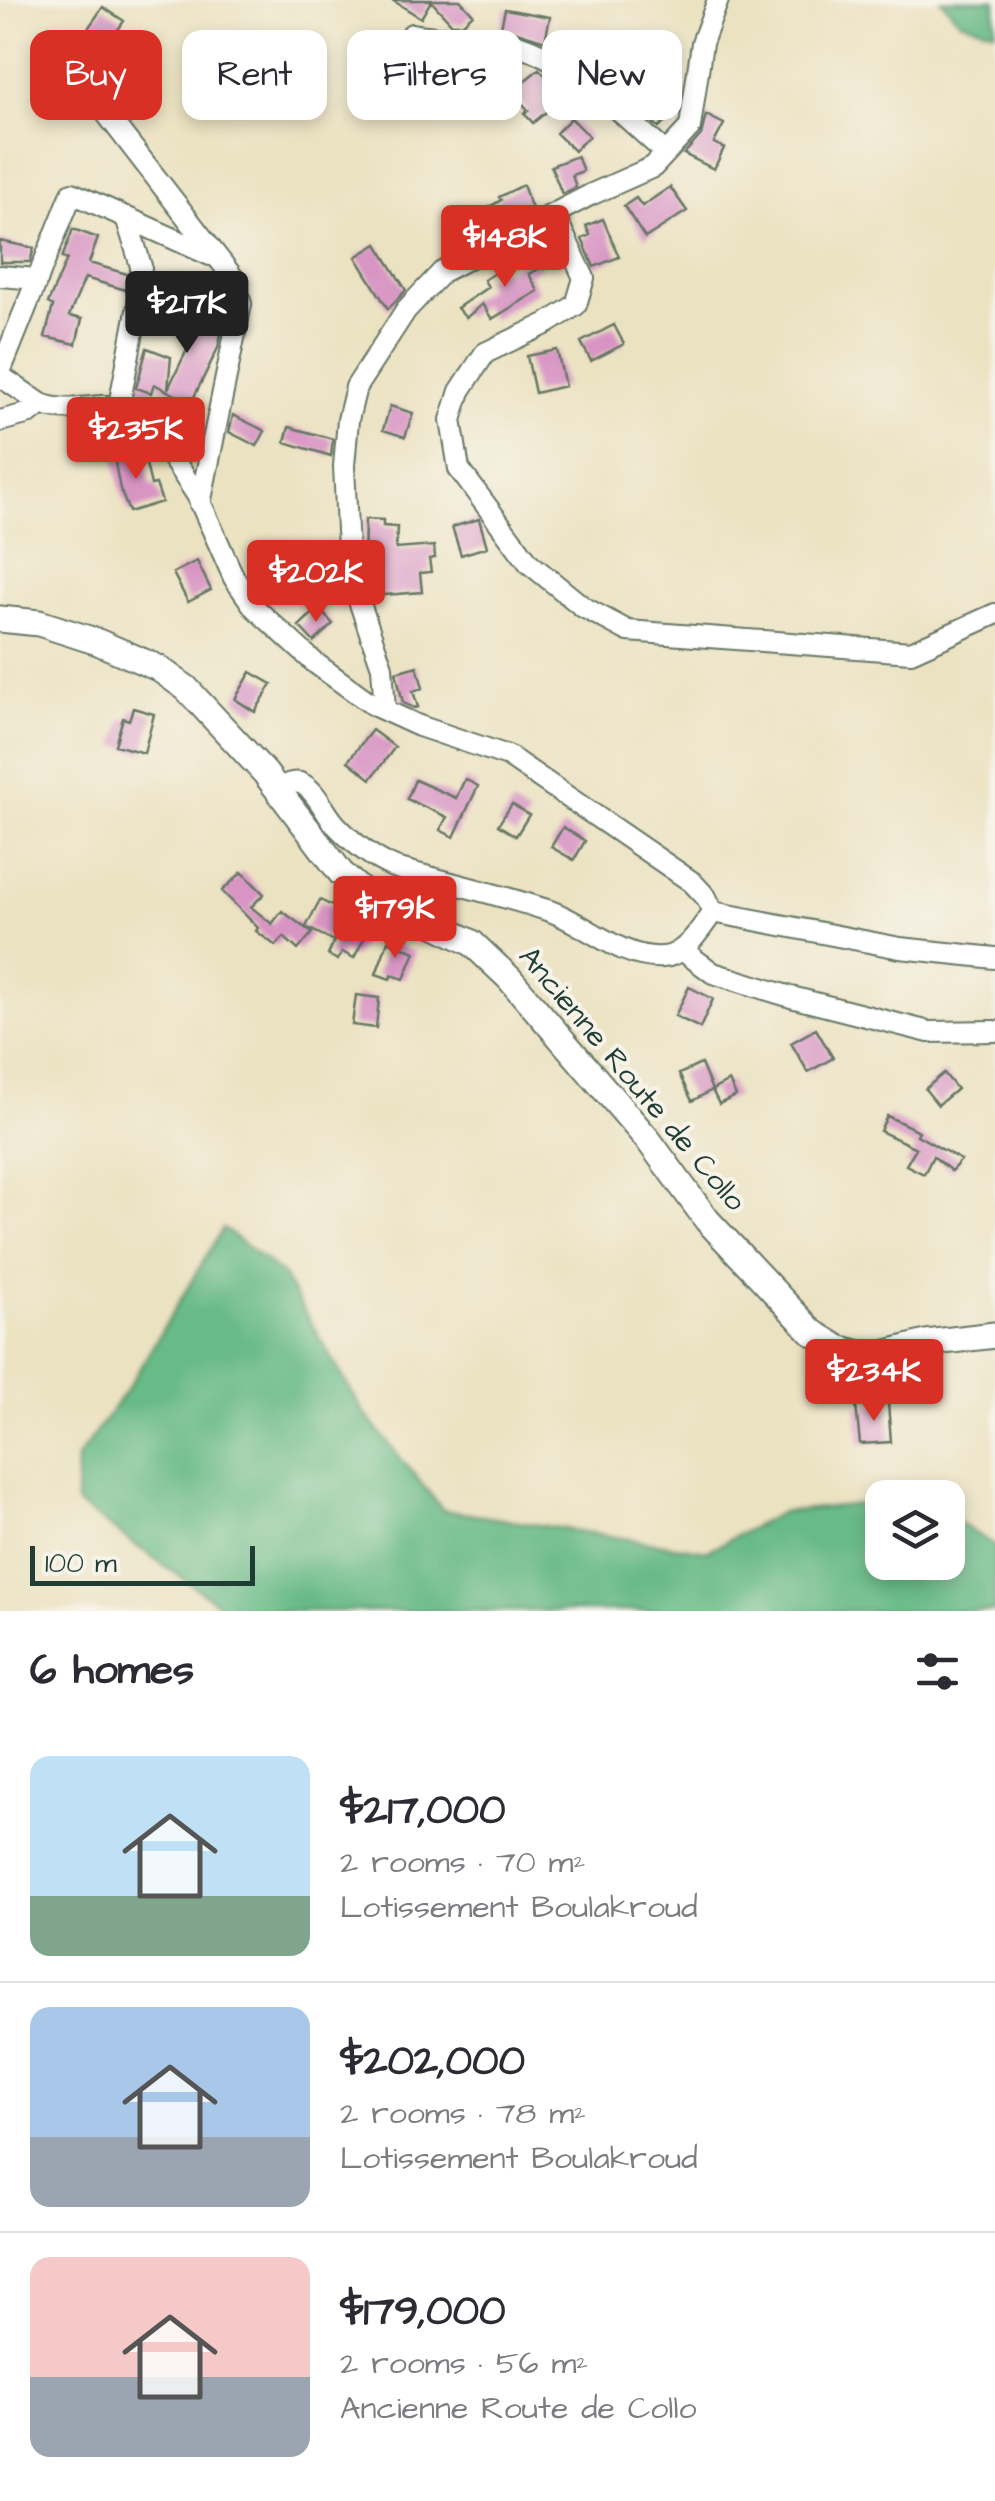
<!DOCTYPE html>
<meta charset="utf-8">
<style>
body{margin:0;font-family:"Architects Daughter",sans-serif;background:#f2f2f3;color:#2b2b33;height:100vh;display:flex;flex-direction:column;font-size:38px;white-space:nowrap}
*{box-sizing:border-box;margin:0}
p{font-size:32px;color:#7c7c81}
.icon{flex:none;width:55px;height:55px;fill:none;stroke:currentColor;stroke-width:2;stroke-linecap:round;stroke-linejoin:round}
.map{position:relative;height:1611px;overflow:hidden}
.side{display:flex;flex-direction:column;background:#fff;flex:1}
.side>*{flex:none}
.top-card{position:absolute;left:30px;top:30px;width:935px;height:90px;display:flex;gap:20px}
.tools{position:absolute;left:865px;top:1480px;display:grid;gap:20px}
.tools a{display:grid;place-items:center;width:100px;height:100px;border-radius:20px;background:#fff;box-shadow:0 5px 15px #0003;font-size:50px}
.scale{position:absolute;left:30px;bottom:25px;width:225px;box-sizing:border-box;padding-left:10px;border:5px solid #1f3d34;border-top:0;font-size:28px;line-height:35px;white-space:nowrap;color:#1f3d34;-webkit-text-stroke:8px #f7f3e8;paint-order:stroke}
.price{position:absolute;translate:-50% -85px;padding:0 22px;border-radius:10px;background:#d93025;color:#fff;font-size:32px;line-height:65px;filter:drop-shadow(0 2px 5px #0008)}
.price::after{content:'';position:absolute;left:50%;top:60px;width:30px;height:22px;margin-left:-15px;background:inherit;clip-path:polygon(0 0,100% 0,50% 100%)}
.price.on{background:#222;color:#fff}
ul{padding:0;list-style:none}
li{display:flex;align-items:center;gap:30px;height:250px;padding:0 30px}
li+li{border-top:2px solid #e1e1e2}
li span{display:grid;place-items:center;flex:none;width:280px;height:200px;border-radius:20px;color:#555}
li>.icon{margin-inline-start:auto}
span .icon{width:120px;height:120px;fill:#fffc;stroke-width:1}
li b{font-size:42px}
h2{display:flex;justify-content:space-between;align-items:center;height:120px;padding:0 30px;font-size:42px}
.pill{padding:0 35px;border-radius:20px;background:#fff;box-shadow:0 5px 15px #0003;font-size:35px;line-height:90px}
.pill.on{background:#d93025;color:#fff}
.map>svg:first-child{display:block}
.forest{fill:#68ba86;stroke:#447c5d;stroke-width:2.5}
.building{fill:#d895c4}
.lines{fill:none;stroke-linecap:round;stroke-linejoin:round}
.minor-casing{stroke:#667765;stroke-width:24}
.major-casing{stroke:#667765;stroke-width:29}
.minor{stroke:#fff;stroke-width:20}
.major{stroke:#fff;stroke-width:25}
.labels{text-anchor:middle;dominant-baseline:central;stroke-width:8;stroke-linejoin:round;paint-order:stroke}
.street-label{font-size:30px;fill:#1f3d34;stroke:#f7f3e8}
</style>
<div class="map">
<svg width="995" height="1611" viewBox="0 0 995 1611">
<rect width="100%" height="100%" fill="#f7f3e8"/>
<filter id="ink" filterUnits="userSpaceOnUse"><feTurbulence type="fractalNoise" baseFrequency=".01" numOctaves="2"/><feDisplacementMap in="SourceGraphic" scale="20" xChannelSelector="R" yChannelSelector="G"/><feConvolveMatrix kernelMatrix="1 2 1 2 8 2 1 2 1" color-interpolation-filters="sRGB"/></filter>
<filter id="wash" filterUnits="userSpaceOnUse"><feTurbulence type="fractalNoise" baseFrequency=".0048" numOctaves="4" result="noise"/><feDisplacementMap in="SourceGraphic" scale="40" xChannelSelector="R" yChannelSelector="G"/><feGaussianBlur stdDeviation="2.25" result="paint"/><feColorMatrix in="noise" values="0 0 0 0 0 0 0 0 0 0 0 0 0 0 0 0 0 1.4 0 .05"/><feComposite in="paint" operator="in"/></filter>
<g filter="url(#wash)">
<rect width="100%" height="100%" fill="#ebe2c1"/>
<path class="forest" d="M941 0H995V31L960 21Z
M223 1228 282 1274 364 1413 443 1510 707 1551 782 1512 882 1502V1562H948V1516L995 1546V1611H229L76 1503 77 1458 128 1388Z"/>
<g id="blocks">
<path class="building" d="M392 0H460L473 14 462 24H452L431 1 421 18Z
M103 7 124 21 101 54 80 40Z
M505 9 550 17 545 41 501 27Z
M49 26 78 40 67 49 66 60 39 47Z
M377 39 439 51 438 61 409 58 404 79 371 72Z
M459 65 484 71 478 94 454 88Z
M641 67 667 90 650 108 665 122 659 128 608 83 614 76 625 84Z
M539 69 557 88 551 93 558 102 533 123 524 113 528 110 512 91Z
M706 115 724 124 714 143 724 148 714 169 684 154 701 135Z
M571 118 589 136 574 151 556 133Z
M577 156 583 171 572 175 576 187 562 194 551 166Z
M523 185 532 209 461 247 451 230 501 200 499 197Z
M670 187 687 211 645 238 624 206 636 198 642 206Z
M603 219 619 257 594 267 582 239 590 235 586 226Z
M73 229 98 238 89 263 127 274 126 290 85 278 69 316 82 319 76 344 45 337 53 306 48 303 67 259 62 258Z
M0 241 34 248 30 262H0Z
M377 244 406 290 388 309 356 257Z
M536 255 542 267 529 274 538 291 492 319 482 304 466 318 457 308 488 287 484 280 501 269 503 272Z
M206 296 227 305 218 348 191 403 154 384 151 393 136 388 147 348 171 357 168 389 198 327 193 326Z
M614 325 624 344 591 361 581 342Z
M557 350 565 386 535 393 527 356Z
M390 406 413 413 405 437 383 430Z
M233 415 265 431 257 446 229 432Z
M289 427 333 439 331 456 285 442Z
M143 452 151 485 156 484 162 502 129 512 120 489 114 458Z
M365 519 383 520V526L397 527 396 549 434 546 435 558 429 559 431 572 420 573 422 592 372 596 364 574Z
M479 519 487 547 461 555 452 527Z
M197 561 211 590 188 602 173 573Z
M318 608 333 624 314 642 299 626Z
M417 666 423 688 413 691 418 707 414 708 403 703 396 672Z
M251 672 272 684 255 712 235 699Z
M133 708 154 714 144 753 115 745 123 718 129 720Z
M372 730 395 747 371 779 348 761Z
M465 779 478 786 454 837 440 830 447 817 407 799 415 780 456 798Z
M512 804 529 815 516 836 498 825Z
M563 827 585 841 574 860 551 847Z
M242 872 264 894 251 907 272 924 282 911 312 933 298 950 284 937 276 946 256 931 258 928 222 891Z
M320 900 371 925 354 958 342 952 338 960 328 955 334 941 306 927Z
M388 941 415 952 404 979 392 975 390 979 376 974Z
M689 987 713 999 700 1028 675 1016Z
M356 995 379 998 376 1028 352 1025Z
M816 1029 833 1058 808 1072 791 1043Z
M701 1064 712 1090 729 1081 736 1096 719 1104 712 1090 692 1101 679 1074Z
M944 1073 957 1089 938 1105 925 1089Z
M887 1116 919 1131 917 1135 961 1160 951 1171 933 1156 924 1174 906 1165 916 1148 880 1131Z
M888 1403 891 1442 860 1444 856 1406Z"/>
</g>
</g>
<g filter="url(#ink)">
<use href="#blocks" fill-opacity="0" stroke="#667765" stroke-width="2.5"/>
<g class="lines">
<defs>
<path id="minor" d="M412 34C444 40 486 36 514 44 574 61 619 113 666 153
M79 56 102 108 232 276 241 304 200 504
M554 214 584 278 576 305 548 323 485 353 460 391 451 420 459 469 529 563 583 607 628 631 911 652 995 614
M0 276 38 279
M0 372 72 193 210 255
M0 376 41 404
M119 406 140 295 141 266 126 217
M0 421 30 413 41 404C65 414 93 404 119 406L173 459 197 495 234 578 255 608 315 663 373 705 419 726 508 756 692 882 706 897 713 912
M385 710 382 667 349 572 344 466 348 420 356 387 406 310 442 272 590 195 653 167 690 127 702 43 718 0
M278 790C286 785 291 781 300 783 316 789 324 812 336 825 353 843 370 857 393 867 445 882 498 894 550 911 587 924 621 960 663 957 685 956 701 928 713 912
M713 912 900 948 995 958
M682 950 713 973 791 997 929 1032 995 1031"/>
<path id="major" d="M0 619 39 623 98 642 158 668 186 688 265 773 341 873 371 900 405 909 472 943 509 978 649 1141 707 1220 812 1332 838 1348 871 1357 926 1343 995 1335"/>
</defs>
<use href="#minor" class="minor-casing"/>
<use href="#major" class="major-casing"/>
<use href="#minor" class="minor"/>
<use href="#major" class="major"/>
</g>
</g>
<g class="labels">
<g class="street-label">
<text transform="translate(632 1079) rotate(50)">Ancienne Route de Collo</text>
</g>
</g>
</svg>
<div class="tools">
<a><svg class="icon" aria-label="layers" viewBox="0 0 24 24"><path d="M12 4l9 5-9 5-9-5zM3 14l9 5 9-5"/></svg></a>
</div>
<div class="scale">100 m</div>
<b class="price" style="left:505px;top:290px">$148K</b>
<b class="price on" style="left:187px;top:356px">$217K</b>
<b class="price" style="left:136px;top:482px">$235K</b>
<b class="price" style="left:316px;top:625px">$202K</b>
<b class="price" style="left:395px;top:961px">$179K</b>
<b class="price" style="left:874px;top:1424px">$234K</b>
<div class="top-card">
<a class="pill on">Buy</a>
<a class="pill">Rent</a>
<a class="pill">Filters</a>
<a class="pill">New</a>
</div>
</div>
<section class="side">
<h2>6 homes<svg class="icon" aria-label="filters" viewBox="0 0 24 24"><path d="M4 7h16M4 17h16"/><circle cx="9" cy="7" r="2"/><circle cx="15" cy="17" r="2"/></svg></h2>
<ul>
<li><span style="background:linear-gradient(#bfe0f5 70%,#7fa58c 0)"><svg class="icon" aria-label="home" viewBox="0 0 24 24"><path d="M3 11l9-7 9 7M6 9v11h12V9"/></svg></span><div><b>$217,000</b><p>2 rooms · 70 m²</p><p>Lotissement Boulakroud</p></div></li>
<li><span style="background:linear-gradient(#a9c7e8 65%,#9aa5b1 0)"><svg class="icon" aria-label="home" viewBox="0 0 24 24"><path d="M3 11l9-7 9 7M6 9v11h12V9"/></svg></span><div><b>$202,000</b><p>2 rooms · 78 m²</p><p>Lotissement Boulakroud</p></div></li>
<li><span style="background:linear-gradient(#f6c9c9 60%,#9aa5b1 0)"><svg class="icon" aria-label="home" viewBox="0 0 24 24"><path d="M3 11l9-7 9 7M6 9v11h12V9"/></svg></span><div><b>$179,000</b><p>2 rooms · 56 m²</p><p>Ancienne Route de Collo</p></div></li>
</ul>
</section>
